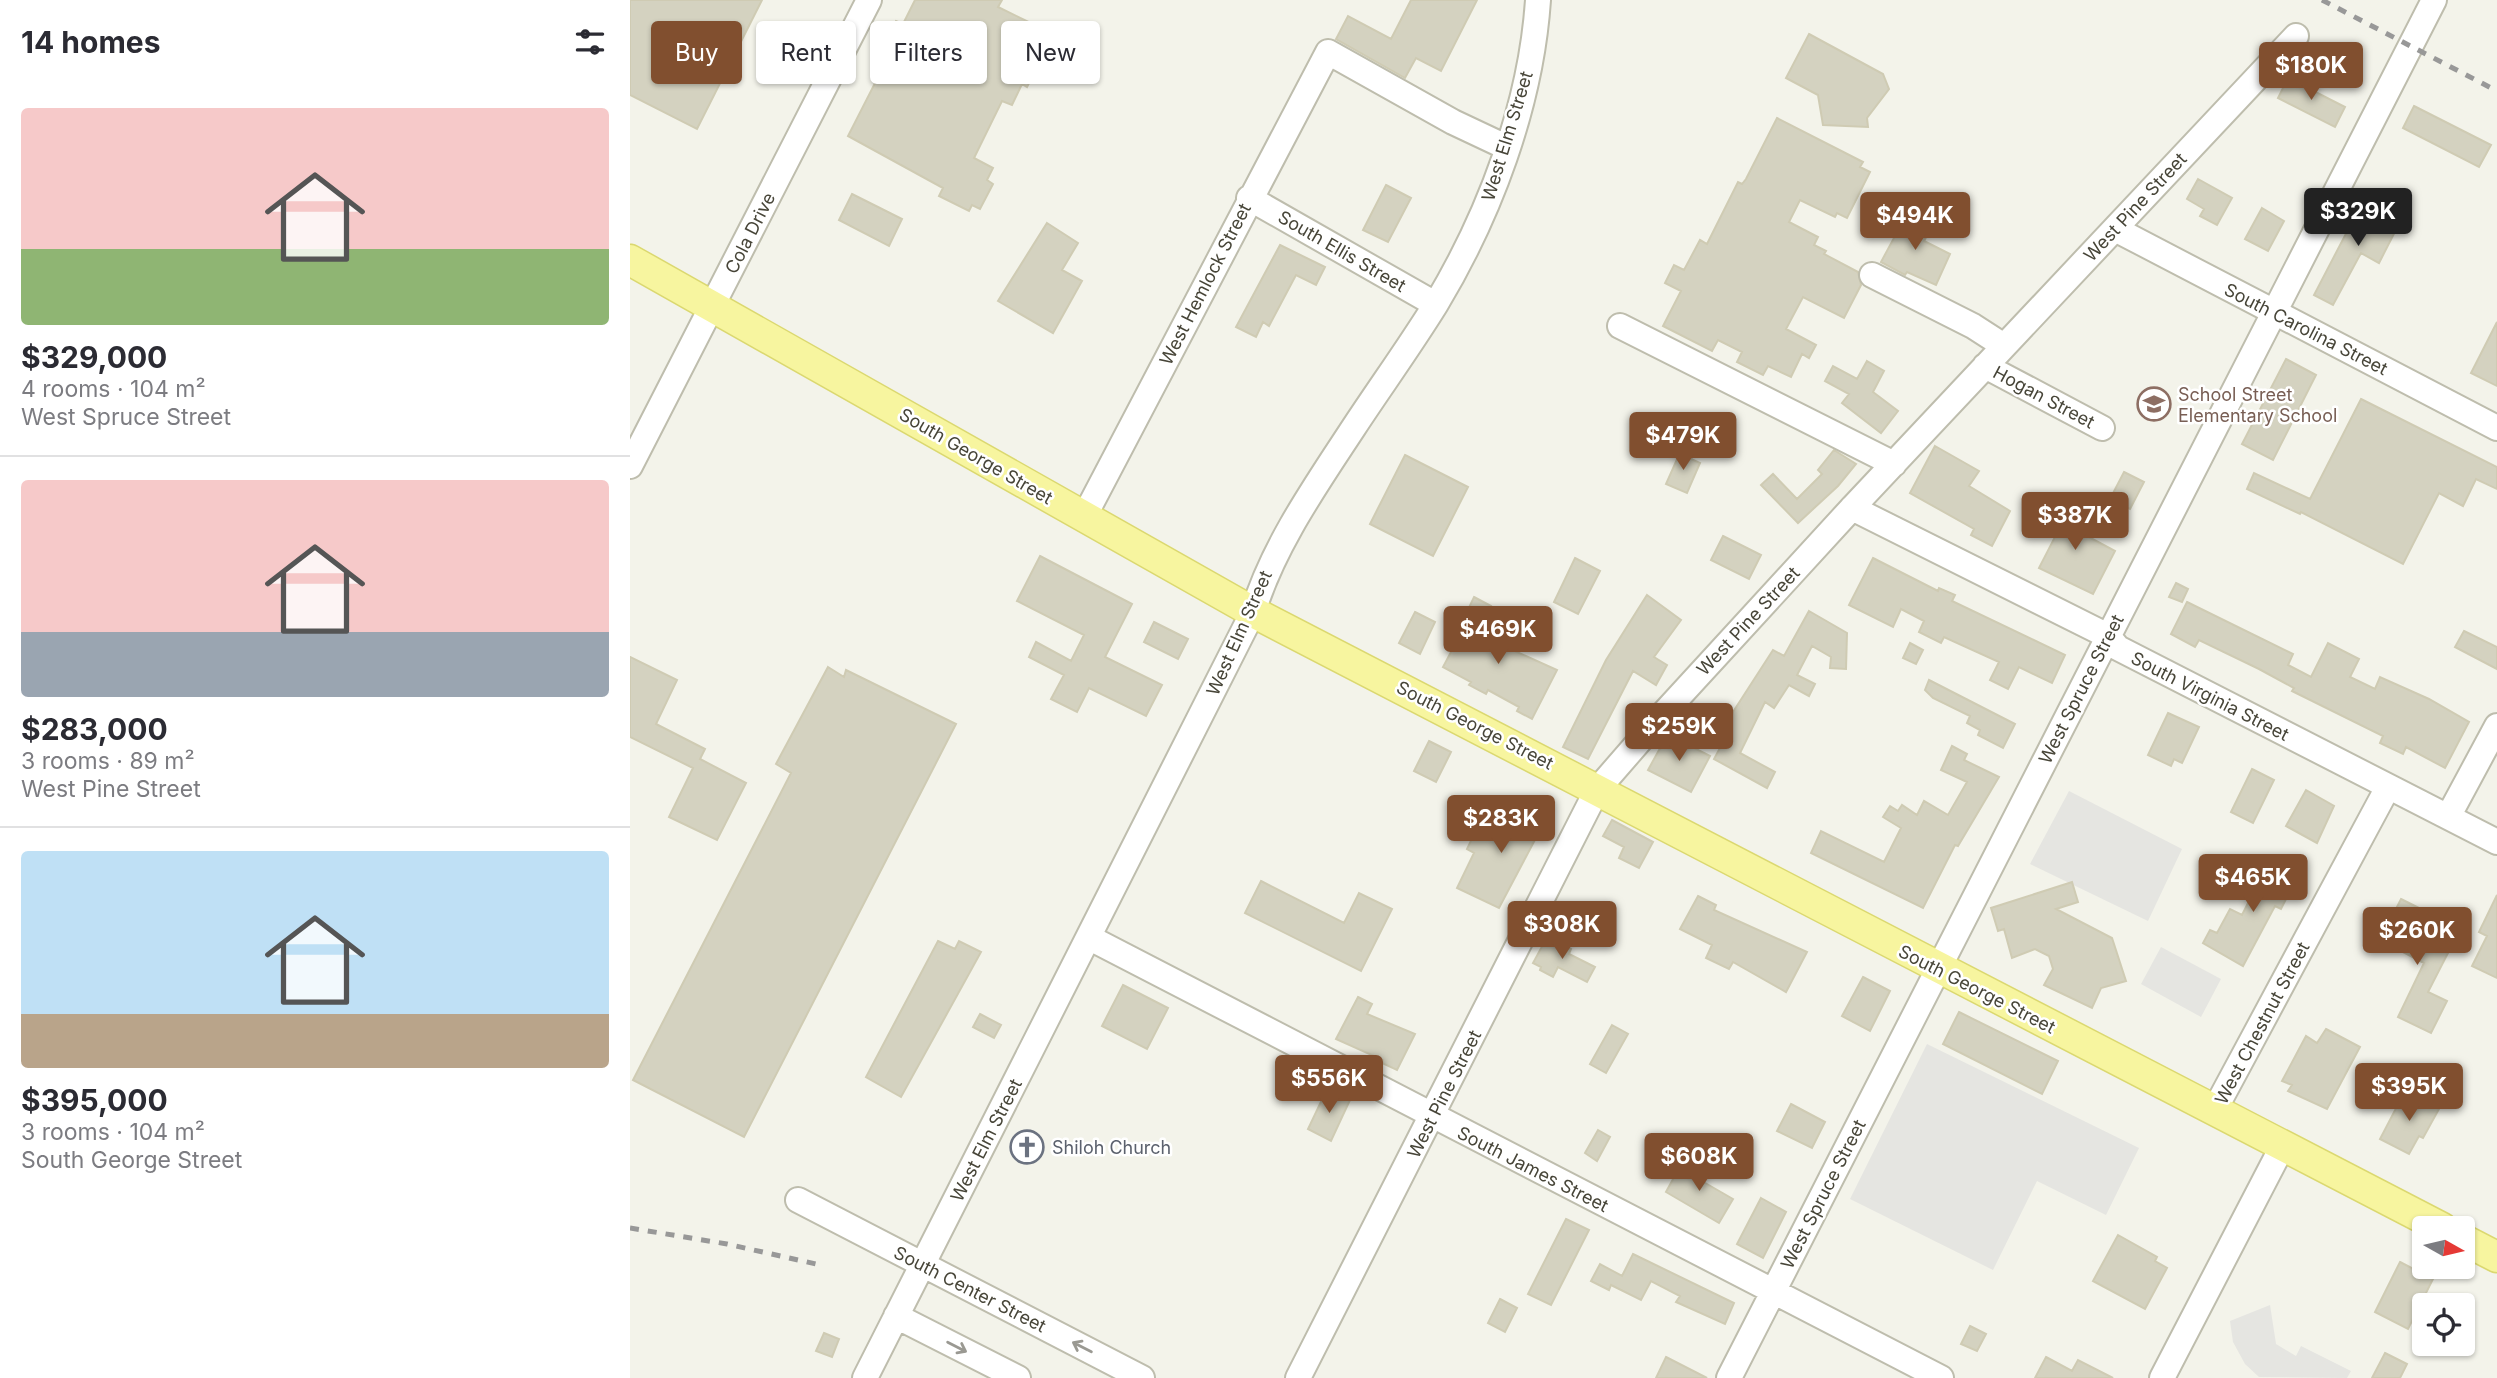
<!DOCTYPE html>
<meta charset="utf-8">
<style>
body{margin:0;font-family:Inter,sans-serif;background:#f7f7f7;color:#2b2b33;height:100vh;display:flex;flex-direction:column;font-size:26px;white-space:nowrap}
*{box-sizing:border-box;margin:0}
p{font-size:23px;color:#7c7c81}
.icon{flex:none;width:38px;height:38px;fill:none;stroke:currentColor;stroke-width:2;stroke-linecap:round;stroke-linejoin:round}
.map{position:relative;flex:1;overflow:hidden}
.panel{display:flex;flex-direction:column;background:#fff;width:630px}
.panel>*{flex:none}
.hud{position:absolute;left:21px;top:21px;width:665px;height:63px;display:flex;gap:14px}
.needle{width:46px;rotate:98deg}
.fabs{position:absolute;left:1782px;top:1216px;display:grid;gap:14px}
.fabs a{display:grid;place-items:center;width:63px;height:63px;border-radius:7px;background:#fff;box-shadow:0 2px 5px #0004;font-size:35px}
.price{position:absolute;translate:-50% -60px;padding:0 16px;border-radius:7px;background:#814f2f;color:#fff;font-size:23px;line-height:46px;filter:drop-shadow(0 2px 4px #0008)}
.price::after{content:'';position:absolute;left:50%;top:42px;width:21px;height:16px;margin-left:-10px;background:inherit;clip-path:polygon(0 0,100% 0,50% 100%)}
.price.active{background:#222;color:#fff}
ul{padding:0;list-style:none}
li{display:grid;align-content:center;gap:14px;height:371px;padding:0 21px}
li+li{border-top:2px solid #e1e1e2}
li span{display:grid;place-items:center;height:217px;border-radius:7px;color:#555}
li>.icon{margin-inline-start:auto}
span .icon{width:126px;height:126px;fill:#fffc;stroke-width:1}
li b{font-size:30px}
h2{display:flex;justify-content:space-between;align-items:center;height:84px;padding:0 21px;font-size:30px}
.tag{padding:0 24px;border-radius:7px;background:#fff;box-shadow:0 2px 5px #0004;font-size:24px;line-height:63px}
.tag.active{background:#814f2f;color:#fff}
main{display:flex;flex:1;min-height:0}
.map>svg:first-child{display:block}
.parking{fill:#e5e5e1}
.building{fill:#d4d2c0;stroke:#cfcbb3;stroke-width:2}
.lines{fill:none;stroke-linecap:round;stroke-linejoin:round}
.minor-casing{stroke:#bebdad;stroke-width:28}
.major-casing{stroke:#dbd870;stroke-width:33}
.minor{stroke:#fff;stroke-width:24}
.major{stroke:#f7f59f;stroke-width:30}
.rail{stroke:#989898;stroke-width:5;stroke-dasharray:9 9;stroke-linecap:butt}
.oneway{stroke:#9a9992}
.labels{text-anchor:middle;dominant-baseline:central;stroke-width:5;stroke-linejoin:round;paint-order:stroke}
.street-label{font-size:18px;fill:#474538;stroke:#fff}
.education-label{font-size:18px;fill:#785e54;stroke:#fff;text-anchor:start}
.worship-label{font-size:18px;fill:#5b616d;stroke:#fff;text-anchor:start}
</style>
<main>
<section class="panel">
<h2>14 homes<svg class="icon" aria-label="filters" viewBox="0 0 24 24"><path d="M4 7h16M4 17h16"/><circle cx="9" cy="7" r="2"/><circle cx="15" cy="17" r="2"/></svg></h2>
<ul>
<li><span style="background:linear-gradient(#f6c9c9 65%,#8fb573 0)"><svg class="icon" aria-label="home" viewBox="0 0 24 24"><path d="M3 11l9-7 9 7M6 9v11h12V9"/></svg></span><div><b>$329,000</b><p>4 rooms · 104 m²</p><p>West Spruce Street</p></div></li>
<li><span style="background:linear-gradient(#f6c9c9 70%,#9aa5b1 0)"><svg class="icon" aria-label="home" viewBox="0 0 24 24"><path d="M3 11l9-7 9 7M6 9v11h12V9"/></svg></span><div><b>$283,000</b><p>3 rooms · 89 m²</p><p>West Pine Street</p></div></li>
<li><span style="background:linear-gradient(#bfe0f5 75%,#b9a48a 0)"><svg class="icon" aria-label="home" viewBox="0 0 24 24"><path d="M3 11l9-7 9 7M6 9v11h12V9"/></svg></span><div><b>$395,000</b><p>3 rooms · 104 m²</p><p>South George Street</p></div></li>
</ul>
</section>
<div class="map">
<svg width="1867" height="1378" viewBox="0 0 1867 1378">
<rect width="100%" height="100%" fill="#f3f3ea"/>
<path class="parking" d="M1439 791 1552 849 1518 921 1400 864Z
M1531 947 1591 979 1571 1017 1511 984Z
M1297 1044 1509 1148 1476 1215 1407 1181 1363 1270 1220 1199Z
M1640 1305 1646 1344 1666 1356 1671 1346 1721 1371 1717 1378 1629 1377 1615 1364 1603 1342 1600 1321Z"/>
<path class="building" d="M0 0H132L67 129 0 95Z
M285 0H372L368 7 409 27 407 31 414 34 411 40 419 44 397 87 392 84 382 105 372 101 344 158 363 168 357 180 363 184 350 209 342 205 339 211 309 196 313 188 218 136 266 42 257 38 266 21 273 24Z
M781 0H847L811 71 786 58 775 78 706 39 718 16 761 39Z
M1179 34 1253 74 1259 89 1237 118 1238 127 1193 125 1188 95 1156 78Z
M1658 78 1715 107 1705 127 1648 98Z
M1784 106 1861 145 1849 167 1773 128Z
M1147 118 1233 162 1230 167 1240 172 1217 218 1207 213 1205 217 1170 200 1159 222 1188 237 1184 245 1196 251 1194 254 1228 272 1231 285 1214 318 1173 297 1156 329 1186 345 1179 358 1172 354 1161 377 1138 366 1133 375 1107 362 1112 352 1088 340 1082 351 1033 326 1051 291 1035 283 1044 265 1054 270 1070 240 1077 244 1108 182 1112 184 1116 179Z
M1568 179 1602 198 1587 225 1570 216 1574 209 1557 199Z
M756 185 781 198 758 242 733 230Z
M222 194 272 219 259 246 209 220Z
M1733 201 1771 220 1749 263 1731 253 1703 305 1684 295Z
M1632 208 1654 221 1638 251 1615 239Z
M1278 212 1294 221 1291 228 1299 232 1294 241 1320 254 1306 285 1277 272 1275 275 1251 262Z
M417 223 448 243 432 270 452 281 423 333 368 301Z
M650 245 695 267 686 285 666 275 639 326 633 322 626 337 606 327Z
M1867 322V386L1841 373Z
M1656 359 1686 375 1643 460 1612 444Z
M1237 361 1254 371 1243 392 1268 411 1251 433 1212 403 1219 394 1195 381 1203 366 1227 379Z
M1731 399 1867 467V489L1846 479 1833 506 1809 493 1773 564 1671 512 1670 514 1617 489 1624 473 1680 499Z
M1305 446 1349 471 1339 486 1380 511 1362 546 1341 535 1344 529 1280 493Z
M1052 448 1064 454 1061 459 1070 463 1057 493 1036 484Z
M1204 450 1226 464 1208 486 1168 523 1131 485 1143 474 1167 499 1192 474 1188 470Z
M775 455 838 487 803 556 740 524Z
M1494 472 1514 482 1500 509 1480 499Z
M1435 498 1450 506 1440 527 1485 551 1463 594 1409 568 1425 537 1418 533Z
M1093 536 1131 555 1119 579 1081 560Z
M410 556 502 604 475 657 532 685 516 716 459 688 447 712 421 699 434 675 399 657 406 642 441 661 454 635 387 601Z
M945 558 970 571 948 614 924 602Z
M1243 558 1308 591 1309 588 1325 595 1322 601 1435 655 1422 683 1389 667 1378 689 1360 680 1369 662 1314 637 1311 643 1289 632 1294 621 1271 609 1263 627 1219 605Z
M1546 583 1558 589 1552 602 1539 597Z
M1017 595 1051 620 1024 657 1037 665 1026 685 1003 671 958 759 933 747 976 660Z
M844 597 861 606 847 634 927 670 902 719 887 711 889 707 858 690 856 694 839 685 841 682 813 667 839 618 835 616Z
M1557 602 1663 654 1658 665 1681 677 1698 643 1729 659 1720 677 1745 689 1750 677 1799 699 1839 722 1815 768 1776 747 1773 754 1750 743 1753 736 1662 691 1664 688 1629 669 1569 640 1565 647 1541 634Z
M1179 611 1217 633 1216 669 1200 668 1201 657 1182 646 1167 675 1185 684 1179 696 1159 685 1144 708 1135 702 1110 753 1145 772 1137 788 1084 759 1097 735 1093 733 1103 712 1143 650 1154 656Z
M785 612 805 622 790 654 769 643Z
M524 622 558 639 548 659 514 642Z
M1834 631 1867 647V669L1825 647Z
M1280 643 1293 650 1286 664 1273 658Z
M0 657 47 680 26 724 75 749 70 759 116 783 87 840 39 817 63 768 0 737Z
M198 667 214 677 216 670 326 724 114 1137 3 1080 161 773 146 764Z
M1299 680 1385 724 1373 748 1348 735 1350 730 1337 723 1340 716 1303 698 1295 690Z
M1538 713 1569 727 1552 763 1544 759 1541 766 1518 755Z
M1045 732 1062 747 1080 756 1061 792 1018 770 1029 750Z
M799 741 821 752 806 782 784 771Z
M1322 746 1337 754 1334 760 1369 777 1328 846 1325 845 1293 908 1181 853 1191 831 1254 862 1271 828 1253 817 1260 806 1268 811 1272 805 1287 815 1294 801 1318 815 1337 782 1311 770Z
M1622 769 1644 780 1623 823 1601 812Z
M1676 790 1704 806 1687 843 1656 826Z
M885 801 918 815 869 908 827 888 844 853 837 849 848 826 869 836Z
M982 820 1023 842 1009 868 989 858 994 847 973 836Z
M1640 859 1669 873 1651 909 1645 906 1613 966 1573 943 1580 930 1587 933 1600 909 1612 915Z
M631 881 714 923 729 893 762 909 731 971 615 913Z
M1442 882 1448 902 1426 909 1482 938 1496 981 1471 988 1462 1008 1414 985 1423 969 1419 956 1405 949 1382 958 1374 929 1368 931 1361 908Z
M1867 895V978L1842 966 1857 936 1849 932Z
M1068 896 1086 905 1084 910 1177 952 1156 992 1103 962 1099 969 1076 958 1082 945 1050 929Z
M1771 899 1793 910 1781 934 1818 953 1798 992 1817 1001 1801 1033 1768 1017 1794 963 1750 940Z
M308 941 325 949 329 941 351 952 271 1097 236 1077Z
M915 941 924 945 926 941 941 949 939 954 965 967 957 982 928 967 923 977 910 970 911 967 903 963Z
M1233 977 1260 991 1240 1031 1212 1016Z
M493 985 538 1008 517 1049 472 1026Z
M728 997 742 1004 737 1014 785 1034 767 1070 752 1063 753 1060 706 1039Z
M1329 1012 1428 1061 1412 1094 1313 1044Z
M350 1014 371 1025 364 1038 343 1027Z
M982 1025 998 1034 976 1073 960 1064Z
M1696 1029 1730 1047 1697 1109 1658 1091 1662 1085 1652 1081 1676 1036 1687 1043Z
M697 1089 720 1100 701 1141 678 1129Z
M1775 1091 1809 1109 1793 1138 1789 1136 1779 1154 1750 1139Z
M1161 1104 1195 1122 1182 1148 1147 1131Z
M968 1130 980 1137 967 1161 955 1153Z
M1053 1161 1074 1173 1070 1180 1103 1199 1089 1223 1036 1192Z
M1131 1198 1156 1212 1133 1258 1107 1244Z
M936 1219 959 1230 921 1305 898 1294Z
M1488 1235 1527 1257 1525 1261 1537 1268 1515 1309 1463 1281Z
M1003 1254 1104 1303 1095 1324 1046 1302 1050 1296 1021 1281 1011 1300 981 1285 979 1290 961 1281 970 1264 992 1276Z
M1770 1262 1803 1279 1778 1329 1745 1312Z
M870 1299 887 1308 875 1332 858 1323Z
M1340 1326 1356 1334 1347 1351 1331 1344Z
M194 1333 209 1339 202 1357 186 1351Z
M1755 1353 1777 1364 1770 1378H1742Z
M1036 1357 1077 1378H1026Z
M1416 1357 1442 1371 1448 1360 1483 1378H1405Z"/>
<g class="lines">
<defs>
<path id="minor" d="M619 198 805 304
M1485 229 1867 428
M1242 275 1343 326 1374 346
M990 326 1264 464
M1355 366 1472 428
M0 466 239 0
M1222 508 1478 636 1488 648 1867 842
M454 517 698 52 823 122 876 147
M1818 817 1867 726
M460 938 1311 1378
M1584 1111 1758 787
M168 1200 512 1378
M266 1316 388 1378
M235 1378 623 612C643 546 686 485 724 427 751 386 780 346 806 304 860 214 901 105 908 0
M668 1378 967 790 1033 714 1222 508 1666 36
M1099 1378 1804 0
M1532 1378 1652 1147"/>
<path id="major" d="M0 260 623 612 1812 1228
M1832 1239 1867 1257"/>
</defs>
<use href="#minor" class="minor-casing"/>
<use href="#major" class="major-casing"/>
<use href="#minor" class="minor"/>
<use href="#major" class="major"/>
<path class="rail" d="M1692 0 1867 91
M0 1228 97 1244 186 1264"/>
</g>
<defs><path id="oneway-shaft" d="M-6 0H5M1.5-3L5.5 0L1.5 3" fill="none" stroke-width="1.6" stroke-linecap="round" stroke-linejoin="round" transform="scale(1.75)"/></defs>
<g class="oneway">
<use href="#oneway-shaft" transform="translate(327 1347) rotate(27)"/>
<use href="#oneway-shaft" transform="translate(452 1347) rotate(-153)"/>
</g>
<defs>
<symbol id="school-ring" viewBox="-11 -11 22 22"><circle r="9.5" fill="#fff" stroke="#8d6e63" stroke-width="1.5"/><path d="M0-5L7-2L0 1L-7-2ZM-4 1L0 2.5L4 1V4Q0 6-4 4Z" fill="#8d6e63"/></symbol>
<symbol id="church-ring" viewBox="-11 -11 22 22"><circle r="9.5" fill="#fff" stroke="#6b7280" stroke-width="1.5"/><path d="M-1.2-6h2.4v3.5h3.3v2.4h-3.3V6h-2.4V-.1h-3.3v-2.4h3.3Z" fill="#6b7280"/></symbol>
</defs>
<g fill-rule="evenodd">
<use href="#school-ring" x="1505" y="385" width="38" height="38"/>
<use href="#church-ring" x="378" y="1128" width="38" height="38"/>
</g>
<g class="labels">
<g class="street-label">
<text transform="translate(877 136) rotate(-73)">West Elm Street</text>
<text transform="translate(1505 207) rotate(-47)">West Pine Street</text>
<text transform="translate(120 233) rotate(-63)">Cola Drive</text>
<text transform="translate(712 251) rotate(30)">South Ellis Street</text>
<text transform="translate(575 284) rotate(-63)">West Hemlock Street</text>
<text transform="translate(1676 329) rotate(27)">South Carolina Street</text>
<text transform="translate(1414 397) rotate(28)">Hogan Street</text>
<text transform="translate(346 456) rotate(30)">South George Street</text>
<text transform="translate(1118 621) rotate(-47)">West Pine Street</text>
<text transform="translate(609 633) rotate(-66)">West Elm Street</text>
<text transform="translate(1451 689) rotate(-63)">West Spruce Street</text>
<text transform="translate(1580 696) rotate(27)">South Virginia Street</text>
<text transform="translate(845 725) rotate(27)">South George Street</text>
<text transform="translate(1347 989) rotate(27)">South George Street</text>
<text transform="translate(1632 1023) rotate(-62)">West Chestnut Street</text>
<text transform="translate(814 1094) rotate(-63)">West Pine Street</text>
<text transform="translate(356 1140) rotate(-63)">West Elm Street</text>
<text transform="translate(903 1169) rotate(27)">South James Street</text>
<text transform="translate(1193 1194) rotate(-63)">West Spruce Street</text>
<text transform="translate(340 1289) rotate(27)">South Center Street</text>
</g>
<g class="education-label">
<text x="1548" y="394">School Street<tspan x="1548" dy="21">Elementary School</tspan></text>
</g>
<g class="worship-label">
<text x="422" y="1147">Shiloh Church</text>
</g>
</g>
</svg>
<div class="fabs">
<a><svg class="needle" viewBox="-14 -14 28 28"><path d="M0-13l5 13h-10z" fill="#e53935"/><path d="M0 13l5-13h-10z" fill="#7c7c81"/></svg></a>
<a><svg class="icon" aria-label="locate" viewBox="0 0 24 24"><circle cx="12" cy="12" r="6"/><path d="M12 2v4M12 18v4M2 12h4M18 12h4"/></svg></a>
</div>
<b class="price" style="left:1681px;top:102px">$180K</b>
<b class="price active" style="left:1728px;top:248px">$329K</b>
<b class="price" style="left:1285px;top:252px">$494K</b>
<b class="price" style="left:1053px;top:472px">$479K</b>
<b class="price" style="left:1445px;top:552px">$387K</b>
<b class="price" style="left:868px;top:666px">$469K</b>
<b class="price" style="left:1049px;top:763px">$259K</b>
<b class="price" style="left:871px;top:855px">$283K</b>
<b class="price" style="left:1623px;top:914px">$465K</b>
<b class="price" style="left:932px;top:961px">$308K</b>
<b class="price" style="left:1787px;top:967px">$260K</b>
<b class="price" style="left:699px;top:1115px">$556K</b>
<b class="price" style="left:1779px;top:1123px">$395K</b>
<b class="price" style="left:1069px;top:1193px">$608K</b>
<div class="hud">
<a class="tag active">Buy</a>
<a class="tag">Rent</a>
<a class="tag">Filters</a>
<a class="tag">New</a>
</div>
</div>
</main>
